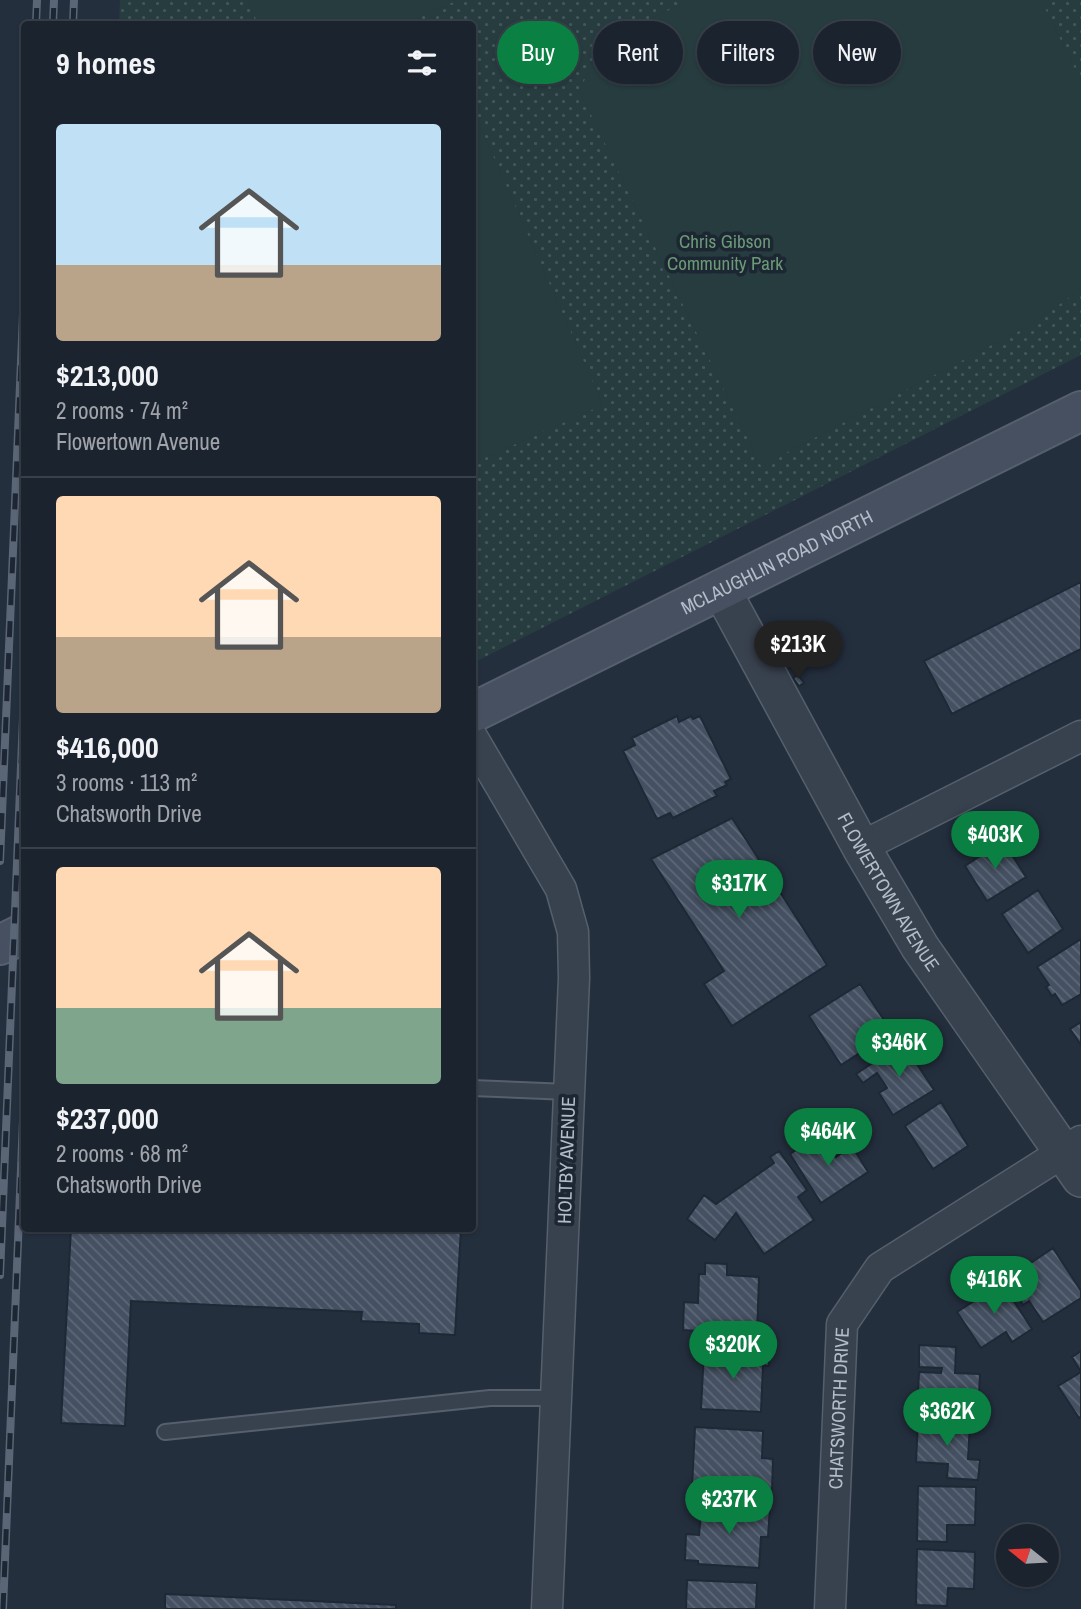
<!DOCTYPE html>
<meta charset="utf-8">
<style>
body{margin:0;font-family:"Archivo Narrow",sans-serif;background:#242b36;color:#f1f3f6;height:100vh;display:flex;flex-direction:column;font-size:26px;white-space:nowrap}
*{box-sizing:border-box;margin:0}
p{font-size:23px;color:#a0a4aa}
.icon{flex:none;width:38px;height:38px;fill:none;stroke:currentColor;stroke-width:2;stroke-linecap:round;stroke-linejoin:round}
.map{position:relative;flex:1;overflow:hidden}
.details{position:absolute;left:21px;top:21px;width:455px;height:1211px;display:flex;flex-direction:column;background:#1b232e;border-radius:7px;box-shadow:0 2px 5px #0004,0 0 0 2px #39404a}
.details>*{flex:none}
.banner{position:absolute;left:497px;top:21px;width:478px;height:63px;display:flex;gap:14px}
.needle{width:46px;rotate:288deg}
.fabs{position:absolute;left:996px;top:1524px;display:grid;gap:14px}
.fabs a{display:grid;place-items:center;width:63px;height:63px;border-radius:50%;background:#1b232e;box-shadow:0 2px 5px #0004,0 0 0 2px #39404a;font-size:35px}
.price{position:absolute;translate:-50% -60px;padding:0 16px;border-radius:24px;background:#0b8043;color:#fff;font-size:23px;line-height:46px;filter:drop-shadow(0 2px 4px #0008)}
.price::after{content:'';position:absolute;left:50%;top:42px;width:21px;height:16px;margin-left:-10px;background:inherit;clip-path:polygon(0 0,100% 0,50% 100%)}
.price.active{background:#222;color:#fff}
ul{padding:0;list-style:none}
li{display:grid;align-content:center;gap:14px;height:371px;padding:0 35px}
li+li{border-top:2px solid #39404a}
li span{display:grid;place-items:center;height:217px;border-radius:7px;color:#555}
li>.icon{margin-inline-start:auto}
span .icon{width:126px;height:126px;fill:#fffc;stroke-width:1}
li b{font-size:30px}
h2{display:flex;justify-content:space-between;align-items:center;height:84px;padding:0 35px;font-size:30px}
.pill{padding:0 24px;border-radius:32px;background:#1b232e;box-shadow:0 2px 5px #0004,0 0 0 2px #39404a;font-size:24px;line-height:63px}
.pill.active{background:#0b8043;color:#fff}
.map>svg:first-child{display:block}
.green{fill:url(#green-dots)}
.pitch{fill:#263c3f}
.building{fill:url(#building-back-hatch);stroke:#1f2835;stroke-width:2}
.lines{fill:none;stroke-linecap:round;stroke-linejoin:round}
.service-casing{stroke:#565f6c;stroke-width:18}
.minor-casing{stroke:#565f6c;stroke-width:33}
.tertiary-casing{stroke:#565f6c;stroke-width:40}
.secondary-casing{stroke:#565f6c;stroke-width:42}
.service{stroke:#38414e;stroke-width:14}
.minor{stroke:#38414e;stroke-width:30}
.tertiary{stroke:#38414e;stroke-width:37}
.secondary{stroke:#465061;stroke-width:38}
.rail-casing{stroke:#5a6575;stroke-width:8}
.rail{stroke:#1d2633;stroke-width:5;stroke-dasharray:16;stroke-linecap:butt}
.labels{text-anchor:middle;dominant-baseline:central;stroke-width:7;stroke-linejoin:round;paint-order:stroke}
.park-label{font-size:19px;fill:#6b9a76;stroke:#1d2633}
.street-label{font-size:19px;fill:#b4bcc9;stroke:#1d2633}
</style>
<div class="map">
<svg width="1081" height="1609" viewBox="0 0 1081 1609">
<defs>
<pattern id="green-dots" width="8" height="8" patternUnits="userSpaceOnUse" patternTransform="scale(1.75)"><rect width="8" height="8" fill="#263c3f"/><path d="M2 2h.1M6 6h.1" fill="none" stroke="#435659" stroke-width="1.8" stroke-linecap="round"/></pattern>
<pattern id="building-back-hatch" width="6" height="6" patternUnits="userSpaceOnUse" patternTransform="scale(1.75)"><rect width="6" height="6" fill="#455162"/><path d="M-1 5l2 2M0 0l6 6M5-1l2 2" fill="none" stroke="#5d6877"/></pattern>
</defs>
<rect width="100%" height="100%" fill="#242f3e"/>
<path class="green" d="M120 0H1081V355L473 663 472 24H119Z"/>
<path class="pitch" d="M248 0H458L405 24H258Z
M691 0H1041L1081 81V289L1032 324 761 466 580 92 599 42Z
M473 110 603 405 473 463H472Z"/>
<path class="building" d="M1081 582V649L952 714 924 661Z
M798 675 804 683 799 686 793 678Z
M677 716 679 722 691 716 693 719 700 716 731 779 725 782 727 785 714 791 717 796 673 818 670 813 657 819 623 751 635 745 632 738Z
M732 818 827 965 732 1026 704 984 724 971 651 859Z
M1003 841 1026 877 987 901 965 866Z
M1038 890 1063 929 1028 953 1002 914Z
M1081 939V994L1062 1005 1055 994 1052 996 1046 987 1049 985 1037 967Z
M860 984 892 1032 841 1065 809 1016Z
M1081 1022V1045L1070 1029Z
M903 1043 934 1090 893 1115 879 1093 887 1088 877 1073 863 1083 856 1074Z
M941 1102 968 1146 933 1169 905 1126Z
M821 1134 836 1157 852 1146 868 1172 821 1203 790 1154Z
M779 1151 807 1190 798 1197 814 1220 764 1254 736 1213 715 1240 687 1219 704 1195 716 1204 774 1163 770 1157Z
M71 1228H461L455 1335 419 1333V1324L361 1321 362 1312 131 1301 125 1426 61 1423Z
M1053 1248 1081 1291V1298L1043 1322 1029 1301 1023 1305 1007 1279Z
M705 1263 727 1264V1275L759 1277 757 1336 697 1334V1331L683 1330 684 1302 698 1303 699 1274H705Z
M1000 1280 1032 1329 1012 1342 1006 1332 981 1348 957 1312 982 1296 980 1293Z
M919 1345 956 1347 955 1373 980 1374 978 1415 917 1412 919 1372 941 1373 942 1368 919 1367Z
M704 1351 763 1352V1357L769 1358V1366L763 1365 761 1412 701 1409Z
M1081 1351V1417L1079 1418 1058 1386 1081 1372 1072 1357Z
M918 1421 970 1424 968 1459 980 1460 978 1480 947 1478 948 1464 916 1462Z
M695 1427 763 1431 762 1458 773 1459 772 1490 692 1487Z
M918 1486 976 1487 975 1525H947V1542L917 1541Z
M702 1503 770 1507 768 1537H761L759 1568 698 1564V1561L685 1560 686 1534 699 1535Z
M917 1549 975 1552 974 1589 948 1588 947 1606 916 1605Z
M687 1580 757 1583 756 1609H686Z
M165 1594 396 1605V1609H165Z"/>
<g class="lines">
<defs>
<path id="service" d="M472 1088 569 1092
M165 1432 490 1398H556"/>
<g id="minor">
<path d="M472 737 561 889 573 932 574 978 547 1609"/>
<path d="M861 847 1081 736"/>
<path id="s1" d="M830 1609 842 1324 880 1268 1081 1141"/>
</g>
<g id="tertiary">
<path id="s2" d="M721 589 861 847 920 947 1081 1178"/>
</g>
<g id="secondary">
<path id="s3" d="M472 713 1081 411"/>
<path d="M0 945 24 933"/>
</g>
</defs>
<use href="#service" class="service-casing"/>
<use href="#minor" class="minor-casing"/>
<use href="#tertiary" class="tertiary-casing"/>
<use href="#secondary" class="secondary-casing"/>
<use href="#service" class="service"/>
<use href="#minor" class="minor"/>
<use href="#tertiary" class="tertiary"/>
<use href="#secondary" class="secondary"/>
<defs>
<path id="rail" d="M36 24 37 0
M53 24 54 0
M73 24 74 0
M0 861 24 290
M0 1275 24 693
M3 1609 24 1095"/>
</defs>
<use href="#rail" class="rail-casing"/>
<use href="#rail" class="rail"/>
</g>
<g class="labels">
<g class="park-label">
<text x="725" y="241">Chris Gibson<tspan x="725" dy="22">Community Park</tspan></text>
</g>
<g class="street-label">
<text stroke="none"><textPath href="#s3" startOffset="340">MCLAUGHLIN ROAD NORTH</textPath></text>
<text stroke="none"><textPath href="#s2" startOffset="346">FLOWERTOWN AVENUE</textPath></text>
<text transform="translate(566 1160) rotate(-88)">HOLTBY AVENUE</text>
<text stroke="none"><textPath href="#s1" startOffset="201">CHATSWORTH DRIVE</textPath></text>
</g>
</g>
</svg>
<div class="fabs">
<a><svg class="needle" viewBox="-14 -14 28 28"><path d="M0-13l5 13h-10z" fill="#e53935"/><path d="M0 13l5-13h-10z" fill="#a0a4aa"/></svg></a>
</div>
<b class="price active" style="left:798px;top:681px">$213K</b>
<b class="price" style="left:995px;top:871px">$403K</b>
<b class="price" style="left:739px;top:920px">$317K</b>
<b class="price" style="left:899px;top:1079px">$346K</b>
<b class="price" style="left:828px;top:1168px">$464K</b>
<b class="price" style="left:994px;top:1316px">$416K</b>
<b class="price" style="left:733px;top:1381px">$320K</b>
<b class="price" style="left:947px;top:1448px">$362K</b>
<b class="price" style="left:729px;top:1536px">$237K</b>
<div class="banner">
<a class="pill active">Buy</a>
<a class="pill">Rent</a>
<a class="pill">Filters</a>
<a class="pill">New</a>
</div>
<section class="details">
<h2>9 homes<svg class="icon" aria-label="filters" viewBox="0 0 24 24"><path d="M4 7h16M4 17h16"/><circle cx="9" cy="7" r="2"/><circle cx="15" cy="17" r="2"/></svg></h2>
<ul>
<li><span style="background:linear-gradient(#bfe0f5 65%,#b9a48a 0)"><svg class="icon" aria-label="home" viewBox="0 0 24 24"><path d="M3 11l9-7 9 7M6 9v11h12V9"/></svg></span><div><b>$213,000</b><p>2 rooms · 74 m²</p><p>Flowertown Avenue</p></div></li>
<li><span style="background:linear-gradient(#ffd9b3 65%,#b9a48a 0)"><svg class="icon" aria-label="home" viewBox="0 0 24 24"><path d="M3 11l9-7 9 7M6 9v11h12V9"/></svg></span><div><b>$416,000</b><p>3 rooms · 113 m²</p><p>Chatsworth Drive</p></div></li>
<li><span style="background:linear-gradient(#ffd9b3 65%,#7fa58c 0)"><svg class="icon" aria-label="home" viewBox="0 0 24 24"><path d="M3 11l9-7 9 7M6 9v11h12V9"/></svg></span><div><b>$237,000</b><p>2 rooms · 68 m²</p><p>Chatsworth Drive</p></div></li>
</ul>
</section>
</div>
